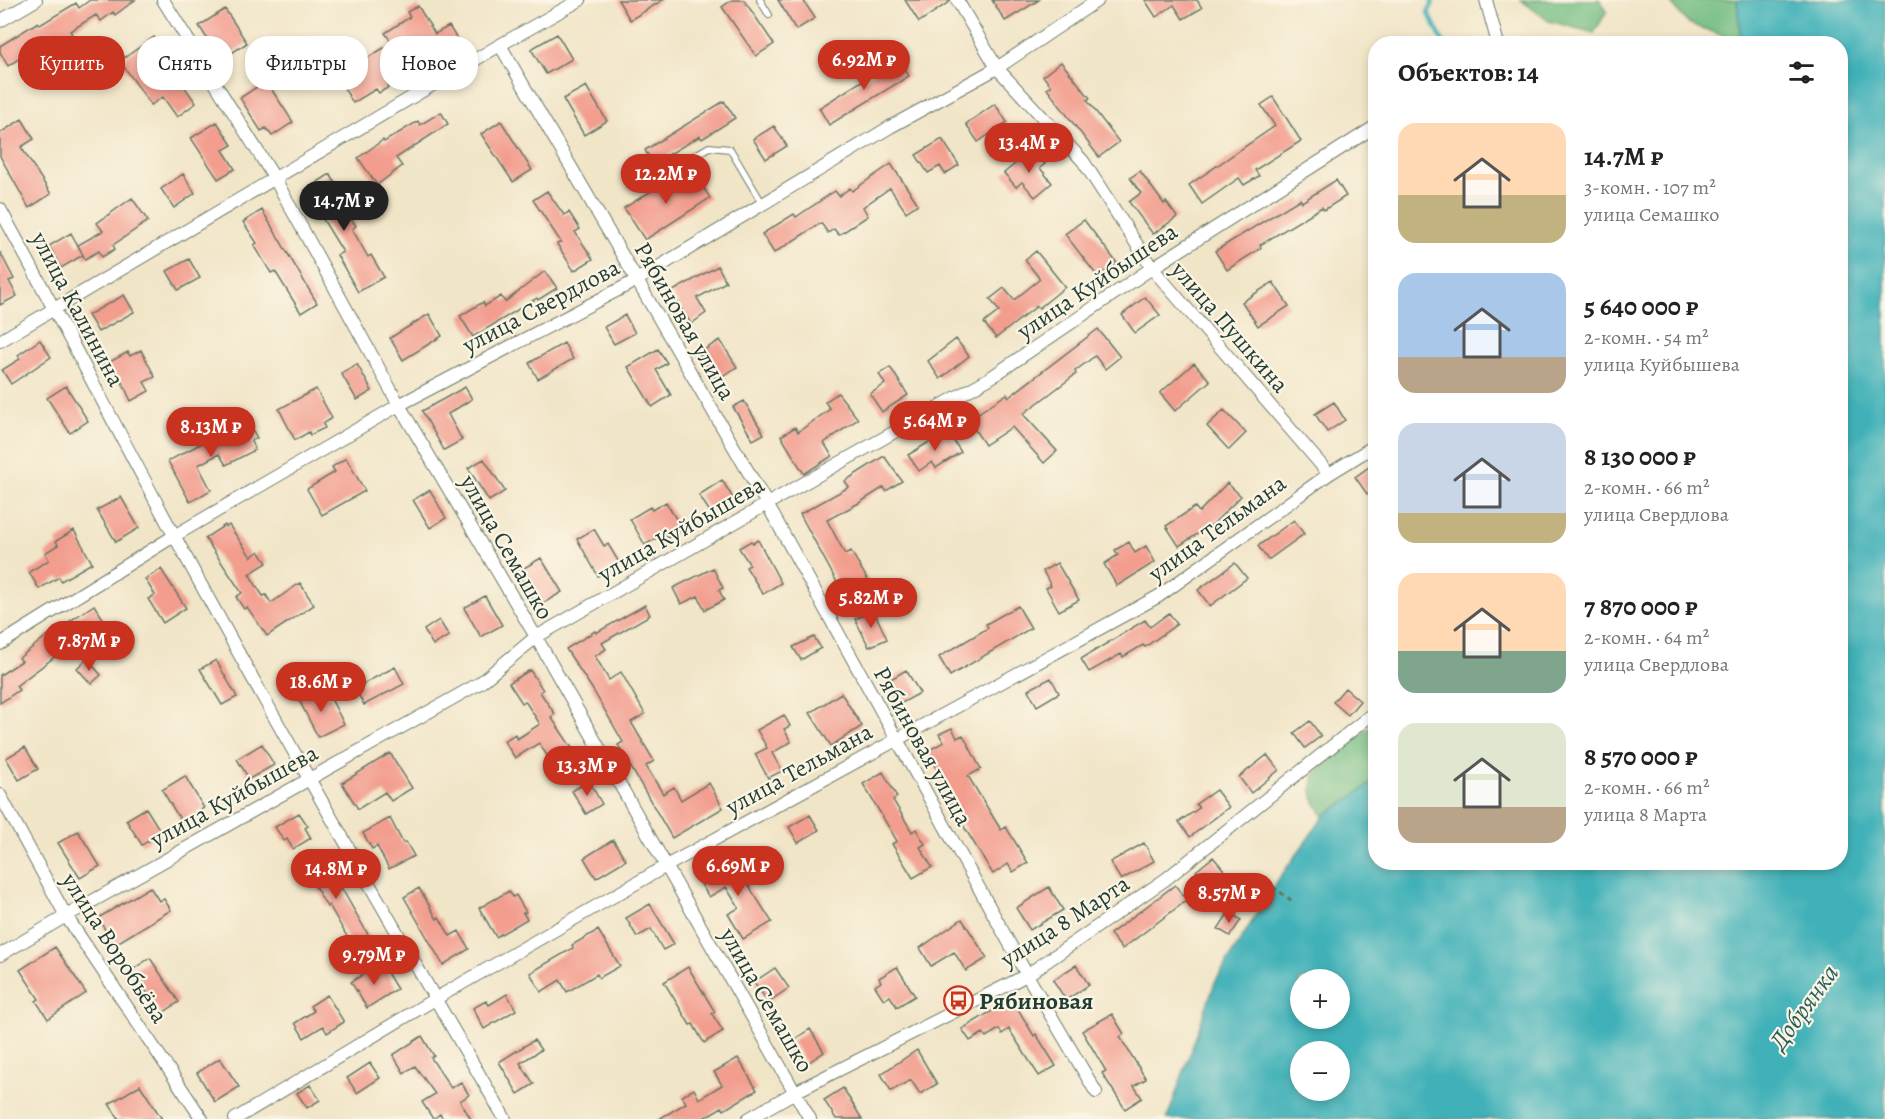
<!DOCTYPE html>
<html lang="ru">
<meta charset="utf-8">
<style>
body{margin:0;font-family:Alegreya,serif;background:#f6f6f6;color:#222;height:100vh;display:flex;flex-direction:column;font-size:22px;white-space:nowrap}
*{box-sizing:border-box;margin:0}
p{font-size:20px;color:#767676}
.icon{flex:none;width:33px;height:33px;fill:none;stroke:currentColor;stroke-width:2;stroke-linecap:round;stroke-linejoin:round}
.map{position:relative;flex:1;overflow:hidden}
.details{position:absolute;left:1368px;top:36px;width:480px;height:834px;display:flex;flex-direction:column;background:#fff;border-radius:24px;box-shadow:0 3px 9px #0003}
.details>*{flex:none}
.hud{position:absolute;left:18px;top:36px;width:570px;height:54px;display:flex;gap:12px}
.controls{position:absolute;left:1290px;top:969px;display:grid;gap:12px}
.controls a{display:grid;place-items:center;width:60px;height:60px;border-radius:50%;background:#fff;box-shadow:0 3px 9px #0003;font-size:30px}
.price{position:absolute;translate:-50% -51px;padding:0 14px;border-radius:21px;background:#c8321e;color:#fff;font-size:20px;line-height:39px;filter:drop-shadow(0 2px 3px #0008)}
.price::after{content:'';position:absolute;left:50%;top:36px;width:18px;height:14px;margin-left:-9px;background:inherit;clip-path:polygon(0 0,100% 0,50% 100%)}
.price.active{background:#222;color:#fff}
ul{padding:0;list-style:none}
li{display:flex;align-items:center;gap:18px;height:150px;padding:0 30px}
li span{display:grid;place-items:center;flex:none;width:168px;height:120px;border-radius:18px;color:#555}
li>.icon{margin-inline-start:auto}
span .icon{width:72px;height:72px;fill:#fffc;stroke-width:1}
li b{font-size:26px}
h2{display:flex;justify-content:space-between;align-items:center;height:72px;padding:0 30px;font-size:26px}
.tag{padding:0 21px;border-radius:24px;background:#fff;box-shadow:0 3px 9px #0003;font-size:21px;line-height:54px}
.tag.active{background:#c8321e;color:#fff}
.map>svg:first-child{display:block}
.forest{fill:#74bd83;stroke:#4a7d5c;stroke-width:1.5}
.water{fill:#40b1b8;stroke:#307776;stroke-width:1.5;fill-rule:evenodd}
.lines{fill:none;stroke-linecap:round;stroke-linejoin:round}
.stream{stroke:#40b1b8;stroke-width:4.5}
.building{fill:#f29d8e}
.lane-casing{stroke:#687867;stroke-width:8}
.street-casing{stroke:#687867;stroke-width:14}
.path{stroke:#687867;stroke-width:3;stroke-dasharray:4.5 4.5;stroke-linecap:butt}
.lane{stroke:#fff;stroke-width:6}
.street{stroke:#fff;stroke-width:12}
.labels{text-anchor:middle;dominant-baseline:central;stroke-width:4.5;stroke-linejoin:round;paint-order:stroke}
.street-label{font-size:24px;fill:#1f3d34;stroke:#fcf5e5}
.poi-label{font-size:24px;font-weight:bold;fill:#1f3d34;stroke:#fcf5e5;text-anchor:start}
.water-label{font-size:26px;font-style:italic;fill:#29605c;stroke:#fcf5e5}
</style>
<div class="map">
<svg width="1885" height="1119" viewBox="0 0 1885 1119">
<rect width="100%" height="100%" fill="#fcf5e5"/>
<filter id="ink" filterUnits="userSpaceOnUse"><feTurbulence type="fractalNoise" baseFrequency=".0167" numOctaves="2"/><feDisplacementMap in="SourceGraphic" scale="12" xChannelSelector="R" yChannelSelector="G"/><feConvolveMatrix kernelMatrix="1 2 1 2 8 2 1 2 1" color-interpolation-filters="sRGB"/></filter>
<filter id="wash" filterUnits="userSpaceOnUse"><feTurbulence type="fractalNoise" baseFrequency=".008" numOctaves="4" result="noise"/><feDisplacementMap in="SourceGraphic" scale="24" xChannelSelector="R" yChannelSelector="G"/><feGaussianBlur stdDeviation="1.35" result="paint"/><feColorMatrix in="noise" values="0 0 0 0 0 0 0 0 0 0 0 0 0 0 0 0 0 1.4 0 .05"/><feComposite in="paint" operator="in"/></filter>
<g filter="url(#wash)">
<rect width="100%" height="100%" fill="#f1e5c7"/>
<path class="forest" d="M1521 0H1600L1607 11 1594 33 1549 21Z
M1668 0H1737L1741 42 1688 23Z
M1375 723V781L1324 816C1312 801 1310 793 1314 774Z"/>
<path class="water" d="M1737 0H1885V1119H1167L1215 982 1273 887 1324 816 1375 781 1376 862H1840V44L1741 43ZM1300 980H1340V1018H1300ZM1300 1052H1340V1090H1300Z"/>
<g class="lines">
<path class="stream" d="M1431 0 1433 3 1428 12 1444 44"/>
</g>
<g id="blocks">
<path class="building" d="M90 0H135L115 15 113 12 101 21 96 15 70 31 72 34 53 45 49 39 8 66 0 52V46L38 22 40 25 76 3 79 8Z
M618 0H663L630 20Z
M732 0H744L774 44 756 56 722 7Z
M778 0H803L815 18 796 30Z
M905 0H949V2L919 22Z
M992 0H1039L1005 21Z
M1145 0H1197L1202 8 1183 19 1174 5 1156 17Z
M418 6 435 34 449 26 460 44 433 59 424 45 386 68 393 79 387 83 389 87 379 93 376 89 353 103 337 76 392 43 385 33 410 17 407 12Z
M225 9 247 43 221 60 199 26Z
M557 34 572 59 546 74 531 49Z
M154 37 172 63 169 65 196 103 177 117 163 97 151 105 120 61Z
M898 58 909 76 829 125 819 108Z
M1061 62 1090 98 1087 100 1119 142 1099 157 1047 89 1051 86 1043 76Z
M266 81 293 122 272 136 266 128 261 131 240 98Z
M586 86 607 121 584 135 563 99Z
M1273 97 1301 141 1255 170 1259 176 1244 185 1239 178 1202 204 1189 185 1275 126 1261 105Z
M724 101 735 118 702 139 700 136 653 164 645 150Z
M995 104 1007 122 978 142 966 124Z
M441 112 448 124 396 158 402 166 377 185 358 158 383 140 384 142 418 121 420 125Z
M22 119 34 139 21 147 51 194 29 208 0 156V133Z
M501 121 532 170 513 182 481 134Z
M217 122 232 145 223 150 235 169 218 179 191 138Z
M774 126 787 146 766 159 753 139Z
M942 139 959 165 945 174 940 166 928 173 916 155Z
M1033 149 1045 164 1040 168 1052 183 1035 197 1022 182 1016 187 1004 173Z
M891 164 918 204 906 212 890 188 863 207 868 216 839 235 834 229 828 233 821 223 774 253 762 234 794 214 796 217 835 191 839 196 850 188 852 191Z
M1140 171 1164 204 1166 202 1177 217 1153 234 1129 202 1141 193 1130 178Z
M183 174 195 193 174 208 161 189Z
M330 174 355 214 350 217 356 226 352 229 368 257 371 255 384 277 358 292 337 255 343 252 305 190Z
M695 174 710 198 645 240 624 208 672 178 676 185Z
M1336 180 1346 196 1324 210 1322 207 1260 245 1261 248 1227 270 1215 251 1300 199 1302 202Z
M547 191 564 215 569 212 580 229 575 232 593 259 574 271 557 244 561 242 533 200Z
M132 198 148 221 113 245 115 249 102 257 99 251 85 259 78 245 103 231 97 223Z
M262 210 317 303 301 313 275 271 271 273 254 245 257 243 243 222Z
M1084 220 1117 263 1098 277 1065 234Z
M71 233 83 255 61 268 49 246Z
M1036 251 1065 287 1039 308 1037 306 996 338 984 323 999 311 990 299 1004 288 1014 300 1040 279 1025 260Z
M0 252 14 279 9 281 17 296 0 305Z
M189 259 200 278 178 290 167 271Z
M718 266 726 282 697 298 706 313 691 324 671 292Z
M545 271 557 288 538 300 537 298 473 337 460 316 483 302 485 306 501 296 505 302Z
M1273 282 1289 306 1258 326 1242 302Z
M124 295 134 312 98 332 88 315Z
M1145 297 1160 315 1135 333 1122 315Z
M429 314 442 336 403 360 390 338Z
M625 315 635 333 614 344 604 327Z
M1098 329 1120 357 1105 369 1095 356 1075 371 1076 374 1023 414 1057 451 1044 463 1012 427 985 445 968 420 1007 394 1009 397Z
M956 339 969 356 940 379 928 361Z
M40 340 51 357 11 384 2 370 20 359 18 355Z
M720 340 737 367 716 380 699 353Z
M564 343 573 359 538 379 529 363Z
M658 349 667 363 656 370 671 395 652 407 628 367Z
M141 350 155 377 144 382 149 391 131 401 119 376 111 380 104 365 128 352 130 356Z
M1194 363 1210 381 1175 411 1160 393Z
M357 364 372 391 357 400 341 373Z
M890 367 908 395 882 412 870 394 885 384 879 374Z
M66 386 88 421 70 433 47 398Z
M465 387 472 399 448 414 462 440 444 450 422 411Z
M316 389 332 418 323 424 325 428 310 435 309 432 295 440 279 409Z
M838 393 858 419 824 443 832 456 804 474 781 436 795 427 798 432 830 409 825 402Z
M744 401 764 434 753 440 733 407Z
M1334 402 1345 420 1327 432 1315 414Z
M1224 410 1246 433 1229 450 1207 426Z
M248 422 257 438 251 441 255 450 226 465 219 454 198 465 211 490 190 502 168 461 238 424 239 427Z
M947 431 961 452 936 468 932 462 919 471 908 455Z
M884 456 902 481 886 491 884 487 859 503 827 520 845 554 851 551 870 584 845 597 800 514 849 487 845 481Z
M346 458 365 491 322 515 307 489 335 472 332 467Z
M484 459 505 491 489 501 468 468Z
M1376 462V488L1367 494 1355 477Z
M722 480 733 498 710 512 699 495Z
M1227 483 1241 496 1213 524 1179 546 1166 526 1195 507 1199 512Z
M430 490 446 518 430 528 413 500Z
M121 497 139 528 116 542 97 510Z
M666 502 682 529 668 538 665 533 645 545 630 519 650 507 652 510Z
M1294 520 1304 534 1268 560 1258 546Z
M225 525 226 527 229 525 251 557 259 551 267 563 249 574 263 596 266 595 271 603 300 583 314 605 267 636 247 607 244 609 236 597 242 593 205 538Z
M594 529 604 546 608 544 620 564 598 576 577 539Z
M74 530 92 563 61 581 59 577 39 589 29 572 49 560 45 553 58 545 56 541Z
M758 540 781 583 763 594 746 567 750 565 739 548 751 541 753 543Z
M1129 542 1135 553 1146 546 1155 562 1117 586 1104 564 1118 555 1115 550Z
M541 558 562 592 537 607 517 572Z
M1057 563 1079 600 1059 611 1046 588 1051 586 1043 571Z
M1235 563 1247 578 1210 606 1198 590Z
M713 568 723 588 719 590 724 600 705 610 698 596 681 604 673 588Z
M161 569 186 608 163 623 148 599 155 595 145 579Z
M485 596 502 625 481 637 464 608Z
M94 605 104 620 16 686 19 690 0 703V675L22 661 19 658 48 635 51 638 71 623 70 621Z
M645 605 650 615 602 643 606 649 595 656 609 680 621 672 645 714 631 722 654 761 646 766 663 794 674 787 681 800 709 783 723 808 672 838 618 745 623 742 593 690 566 649 595 631 596 633Z
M1018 606 1031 628 950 676 939 657 988 628 986 624Z
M874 611 887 639 869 647 855 619Z
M1169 613 1177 624 1145 647 1143 645 1123 657 1121 654 1089 672 1081 659 1145 620 1150 627Z
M439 620 449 636 433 645 424 630Z
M814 637 821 648 801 660 793 647Z
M87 659 101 675 91 684 77 668Z
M216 660 237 697 222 705 200 669Z
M395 667 404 684 364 705 355 688Z
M530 670 543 690 540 692 555 714 551 717 576 754 555 768 539 743 515 758 504 741 515 734 517 739 540 724 525 701 522 703 509 683Z
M906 670 920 693 900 704 886 682Z
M1051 678 1059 693 1037 706 1028 690Z
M1345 688 1360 701 1348 715 1333 702Z
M308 690 315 703 329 695 344 724 318 737 297 696Z
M841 693 862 726 831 746 810 713Z
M784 715 790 726 784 729 791 742 772 753 782 771 768 778 755 754 767 748 757 730Z
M1310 721 1321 736 1305 748 1294 733Z
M952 728 957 738 963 735 981 769 968 776 1001 830 1006 827 1028 863 1013 872 1008 864 993 874 950 804 955 802 927 751 944 742 939 734Z
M262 744 274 765 249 779 237 759Z
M25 747 38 769 19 780 6 758Z
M390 753 412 788 391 801 385 792 358 809 342 783Z
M1267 755 1279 770 1251 793 1239 777Z
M883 772 897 797 893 800 912 832 916 829 925 844 920 847 932 867 913 878 892 844 897 841 863 784Z
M185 776 204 808 181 821 162 790Z
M589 781 602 804 586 814 572 791Z
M1216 790 1229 807 1190 837 1179 822 1199 808 1196 804Z
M146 808 161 832 142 845 126 820Z
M299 813 308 826 305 828 311 838 293 849 287 839 284 841 275 827Z
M810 815 819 830 798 843 789 827Z
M390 818 403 843 406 842 414 856 389 869 377 846 372 849 363 833Z
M78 831 100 866 80 878 58 843Z
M613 840 626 860 596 878 584 858Z
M1144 843 1154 861 1121 880 1110 862Z
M322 854 370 938 353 947 329 905 327 907 303 865Z
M741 856 750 873 743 877 772 922 743 939 728 914 739 908 726 887 709 897 699 881Z
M1213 857 1224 870 1208 884 1196 871Z
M1175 885 1187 900 1122 949 1110 934Z
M150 887 159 901 164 899 171 910 114 945 98 918Z
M1049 887 1063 910 1030 930 1016 908Z
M419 888 437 919 439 917 450 936 459 931 469 949 443 965 404 897Z
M509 891 513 897 516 895 526 912 523 913 527 919 496 937 479 908Z
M650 904 674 944 663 950 651 929 637 937 626 918Z
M1229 912 1241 920 1230 936 1218 929Z
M962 919 987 958 966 971 954 952 931 966 920 948Z
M598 930 620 966 599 978 597 974 567 992 560 980 541 992 530 973 573 948 572 945Z
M55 947 86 993 48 1019 36 1001 39 999 20 970Z
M150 958 179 1002 161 1014 132 970Z
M381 963 397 989 367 1008 351 982Z
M1076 965 1089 985 1066 1000 1053 980Z
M688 967 715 1012 712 1014 723 1031 704 1043 693 1024 690 1025 664 982Z
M897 967 915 996 897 1007 890 996 884 1000 875 986 881 982 879 978Z
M775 968 789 988 768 1002 754 982Z
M507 994 516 1010 484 1029 473 1008 486 1001 489 1005Z
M327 995 344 1022 327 1033 323 1026 304 1038 295 1023 314 1011 310 1006Z
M1012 999 1034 1036 1036 1034 1056 1066 1039 1076 1009 1029 1002 1034 999 1029 986 1037 983 1033 970 1041 962 1029Z
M1112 1014 1124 1034 1120 1037 1146 1079 1134 1086 1142 1098 1125 1109 1102 1073 1106 1071 1082 1031Z
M810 1029 824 1052 806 1064 792 1041Z
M422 1036 434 1056 431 1058 451 1088 461 1082 469 1095 460 1101 471 1119H443L440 1114 433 1119 422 1102 435 1094 415 1066 404 1073 393 1055Z
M534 1040 541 1050 520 1063 534 1084 518 1094 499 1062Z
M917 1050 937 1084 920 1094 911 1080 891 1091 881 1074Z
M220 1058 239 1087 215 1102 197 1073Z
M738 1058 757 1090 724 1110 722 1107 702 1119H659L686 1103 682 1096 694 1089 699 1099 722 1085 714 1072Z
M370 1063 380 1078 357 1093 347 1078Z
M140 1085 162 1119H119L109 1104Z
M310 1085 320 1100 307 1108 297 1093Z
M843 1088 862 1119H836L824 1100Z"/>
</g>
</g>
<g filter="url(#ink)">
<use href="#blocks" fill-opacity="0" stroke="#687867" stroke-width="1.5"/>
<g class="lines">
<defs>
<path id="lane" d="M760 0 769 15
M640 187 709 147 730 149 762 203"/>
<path id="street" d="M163 0 275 179 399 405 536 637 810 1119
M957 0 997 68 1083 161 1152 268 1329 474
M1486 0 1498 44
M0 21 36 0
M500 45 767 504 1027 975 1096 1092
M0 209C60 318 116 428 175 537 281 733 393 926 505 1119
M0 341 500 45 580 0
M0 644 174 536 399 405 637 280 890 127 997 68 1098 0
M0 795 66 916 202 1119
M0 955 66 916 480 683 536 637 767 504 990 378 1152 268 1376 126
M235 1119 435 999 666 866 1159 596 1329 474 1376 445
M748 1119 795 1092 1027 975 1166 879 1376 711"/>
</defs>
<use href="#lane" class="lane-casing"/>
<use href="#street" class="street-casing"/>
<path class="path" d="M1273 887 1295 903"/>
<use href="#lane" class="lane"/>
<use href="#street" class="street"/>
</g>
</g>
<defs>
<symbol id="bus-ring" viewBox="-11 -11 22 22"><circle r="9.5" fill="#fcf5e5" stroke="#c8321e" stroke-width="1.5"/><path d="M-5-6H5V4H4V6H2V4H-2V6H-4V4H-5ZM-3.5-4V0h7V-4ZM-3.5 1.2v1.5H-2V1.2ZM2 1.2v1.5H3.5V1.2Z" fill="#c8321e"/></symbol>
</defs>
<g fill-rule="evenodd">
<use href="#bus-ring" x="942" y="984" width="33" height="33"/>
</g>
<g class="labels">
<g class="street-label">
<text transform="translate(1097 281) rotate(-34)">улица Куйбышева</text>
<text transform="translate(541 306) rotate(-28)">улица Свердлова</text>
<text transform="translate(78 309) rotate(62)">улица Калинина</text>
<text transform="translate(685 321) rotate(60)">Рябиновая улица</text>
<text transform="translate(1230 327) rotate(49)">улица Пушкина</text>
<text transform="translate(1217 528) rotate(-36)">улица Тельмана</text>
<text transform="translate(681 529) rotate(-30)">улица Куйбышева</text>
<text transform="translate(507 547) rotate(60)">улица Семашко</text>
<text transform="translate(923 746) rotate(61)">Рябиновая улица</text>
<text transform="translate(799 769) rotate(-29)">улица Тельмана</text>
<text transform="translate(234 796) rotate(-29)">улица Куйбышева</text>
<text transform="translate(1065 921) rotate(-33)">улица 8 Марта</text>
<text transform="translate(115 948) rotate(57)">улица Воробьёва</text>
<text transform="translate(767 1000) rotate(60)">улица Семашко</text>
</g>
<g class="poi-label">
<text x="979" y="1001">Рябиновая</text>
</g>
<g class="water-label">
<text transform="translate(1804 1007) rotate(-54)">Добрянка</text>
</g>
</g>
</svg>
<div class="controls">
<a>+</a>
<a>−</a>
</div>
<b class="price" style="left:864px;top:91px">6.92M ₽</b>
<b class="price" style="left:1029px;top:174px">13.4M ₽</b>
<b class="price" style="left:666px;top:205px">12.2M ₽</b>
<b class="price active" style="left:344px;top:232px">14.7M ₽</b>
<b class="price" style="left:935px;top:452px">5.64M ₽</b>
<b class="price" style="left:211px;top:458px">8.13M ₽</b>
<b class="price" style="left:871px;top:629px">5.82M ₽</b>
<b class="price" style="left:89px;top:672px">7.87M ₽</b>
<b class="price" style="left:321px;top:713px">18.6M ₽</b>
<b class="price" style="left:587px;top:797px">13.3M ₽</b>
<b class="price" style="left:738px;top:897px">6.69M ₽</b>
<b class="price" style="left:336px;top:900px">14.8M ₽</b>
<b class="price" style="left:1229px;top:924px">8.57M ₽</b>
<b class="price" style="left:374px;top:986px">9.79M ₽</b>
<div class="hud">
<a class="tag active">Купить</a>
<a class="tag">Снять</a>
<a class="tag">Фильтры</a>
<a class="tag">Новое</a>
</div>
<section class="details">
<h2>Объектов: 14<svg class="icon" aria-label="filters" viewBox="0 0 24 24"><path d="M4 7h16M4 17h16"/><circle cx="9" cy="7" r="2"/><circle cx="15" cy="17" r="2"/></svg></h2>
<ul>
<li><span style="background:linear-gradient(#ffd9b3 60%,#c2b280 0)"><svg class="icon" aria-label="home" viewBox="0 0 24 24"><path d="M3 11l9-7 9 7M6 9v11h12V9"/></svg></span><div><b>14.7M ₽</b><p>3-комн. · 107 m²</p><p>улица Семашко</p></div></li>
<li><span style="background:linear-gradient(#a9c7e8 70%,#b9a48a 0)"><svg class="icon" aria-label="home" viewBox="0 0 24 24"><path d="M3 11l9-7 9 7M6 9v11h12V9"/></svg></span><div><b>5 640 000 ₽</b><p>2-комн. · 54 m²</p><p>улица Куйбышева</p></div></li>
<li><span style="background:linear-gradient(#c9d6e8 75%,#c2b280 0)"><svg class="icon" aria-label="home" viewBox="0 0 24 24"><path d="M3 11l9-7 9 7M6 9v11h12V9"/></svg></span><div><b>8 130 000 ₽</b><p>2-комн. · 66 m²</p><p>улица Свердлова</p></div></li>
<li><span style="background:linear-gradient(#ffd9b3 65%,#7fa58c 0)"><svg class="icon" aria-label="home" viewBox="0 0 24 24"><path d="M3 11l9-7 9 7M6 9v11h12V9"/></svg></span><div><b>7 870 000 ₽</b><p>2-комн. · 64 m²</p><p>улица Свердлова</p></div></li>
<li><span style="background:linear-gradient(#dfe7d0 70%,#b9a48a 0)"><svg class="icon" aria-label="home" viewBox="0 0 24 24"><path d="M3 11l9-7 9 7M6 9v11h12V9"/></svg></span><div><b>8 570 000 ₽</b><p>2-комн. · 66 m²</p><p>улица 8 Марта</p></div></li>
</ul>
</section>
</div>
